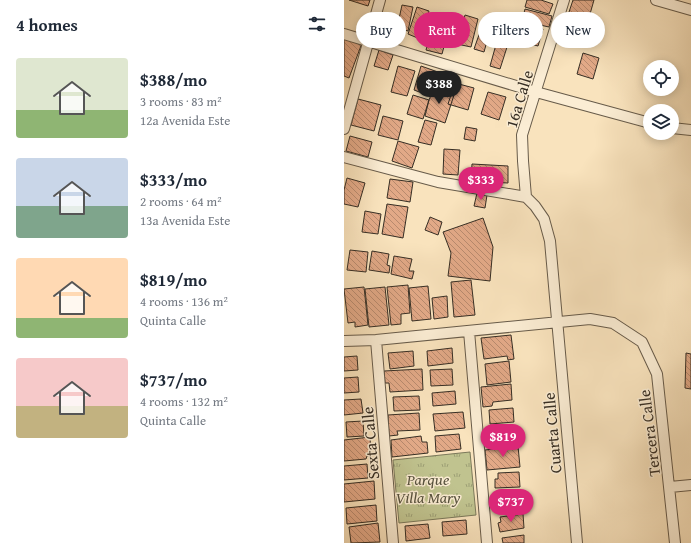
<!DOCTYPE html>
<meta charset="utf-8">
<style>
body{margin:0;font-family:"Gentium Book Plus",serif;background:#f2f2f3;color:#1f2937;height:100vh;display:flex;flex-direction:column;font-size:15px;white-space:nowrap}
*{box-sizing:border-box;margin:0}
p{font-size:13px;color:#747a83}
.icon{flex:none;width:22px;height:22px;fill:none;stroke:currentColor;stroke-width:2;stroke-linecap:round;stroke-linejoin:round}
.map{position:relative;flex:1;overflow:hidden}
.details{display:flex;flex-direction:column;background:#fff;width:344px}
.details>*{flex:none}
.top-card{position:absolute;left:12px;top:12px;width:275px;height:36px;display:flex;gap:8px}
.tools{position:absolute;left:299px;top:60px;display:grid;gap:8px}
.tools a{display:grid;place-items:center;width:36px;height:36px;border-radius:50%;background:#fff;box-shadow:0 2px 10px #0003;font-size:20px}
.price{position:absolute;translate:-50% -34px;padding:0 9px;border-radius:14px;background:#db2777;color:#fff;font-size:13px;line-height:26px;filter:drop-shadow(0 1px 2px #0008)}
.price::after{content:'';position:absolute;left:50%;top:24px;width:12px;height:9px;margin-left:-6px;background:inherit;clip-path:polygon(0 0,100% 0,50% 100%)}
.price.on{background:#222;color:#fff}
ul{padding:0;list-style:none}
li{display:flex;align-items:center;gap:12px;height:100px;padding:0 16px}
li span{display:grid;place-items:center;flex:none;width:112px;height:80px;border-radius:4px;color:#555}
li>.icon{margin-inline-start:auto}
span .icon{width:48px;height:48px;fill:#fffc;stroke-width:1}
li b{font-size:17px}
h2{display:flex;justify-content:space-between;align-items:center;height:48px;padding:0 16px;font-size:17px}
.chip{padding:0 14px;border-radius:18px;background:#fff;box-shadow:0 2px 10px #0003;font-size:14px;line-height:36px}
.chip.on{background:#db2777;color:#fff}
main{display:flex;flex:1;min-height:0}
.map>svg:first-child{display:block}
.grass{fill:url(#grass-tufts);stroke:#7b785a}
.building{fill:url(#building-back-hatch);stroke:#362e24}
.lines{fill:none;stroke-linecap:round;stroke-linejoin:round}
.minor-casing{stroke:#675b4a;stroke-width:12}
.minor{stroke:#fbedd4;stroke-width:10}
.labels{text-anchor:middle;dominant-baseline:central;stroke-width:3;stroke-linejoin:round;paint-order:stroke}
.street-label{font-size:16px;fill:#362e24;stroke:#fbedd4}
.park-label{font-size:16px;font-style:italic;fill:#58533f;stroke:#fbedd4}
</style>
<main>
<section class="details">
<h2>4 homes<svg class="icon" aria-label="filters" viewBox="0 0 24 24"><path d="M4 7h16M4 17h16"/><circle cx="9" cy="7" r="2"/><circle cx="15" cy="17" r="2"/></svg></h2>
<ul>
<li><span style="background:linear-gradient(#dfe7d0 65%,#8fb573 0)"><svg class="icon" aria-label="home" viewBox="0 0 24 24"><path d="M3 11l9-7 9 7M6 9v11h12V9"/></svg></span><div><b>$388/mo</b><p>3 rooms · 83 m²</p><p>12a Avenida Este</p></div></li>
<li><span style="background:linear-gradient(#c9d6e8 60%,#7fa58c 0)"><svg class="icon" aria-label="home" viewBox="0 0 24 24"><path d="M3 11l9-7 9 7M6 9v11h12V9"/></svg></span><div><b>$333/mo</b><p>2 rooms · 64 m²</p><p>13a Avenida Este</p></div></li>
<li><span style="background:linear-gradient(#ffd9b3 75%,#8fb573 0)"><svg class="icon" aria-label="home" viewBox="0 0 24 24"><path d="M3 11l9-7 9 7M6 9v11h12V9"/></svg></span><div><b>$819/mo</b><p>4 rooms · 136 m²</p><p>Quinta Calle</p></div></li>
<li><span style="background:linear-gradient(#f6c9c9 60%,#c2b280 0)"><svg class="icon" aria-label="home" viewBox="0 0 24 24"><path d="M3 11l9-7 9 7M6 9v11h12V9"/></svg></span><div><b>$737/mo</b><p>4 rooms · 132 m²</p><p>Quinta Calle</p></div></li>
</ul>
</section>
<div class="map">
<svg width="347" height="543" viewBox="0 0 347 543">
<defs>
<pattern id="grass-tufts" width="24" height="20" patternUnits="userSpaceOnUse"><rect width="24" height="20" fill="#c0c38f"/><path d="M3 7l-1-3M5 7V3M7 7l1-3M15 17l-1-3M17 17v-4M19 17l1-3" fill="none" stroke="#9d9f75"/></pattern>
<pattern id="building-back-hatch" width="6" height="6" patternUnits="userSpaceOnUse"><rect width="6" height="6" fill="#e2a987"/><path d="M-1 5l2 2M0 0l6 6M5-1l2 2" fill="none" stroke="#b88a6e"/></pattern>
</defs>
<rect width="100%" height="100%" fill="#f9e3bd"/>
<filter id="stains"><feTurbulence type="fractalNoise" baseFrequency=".005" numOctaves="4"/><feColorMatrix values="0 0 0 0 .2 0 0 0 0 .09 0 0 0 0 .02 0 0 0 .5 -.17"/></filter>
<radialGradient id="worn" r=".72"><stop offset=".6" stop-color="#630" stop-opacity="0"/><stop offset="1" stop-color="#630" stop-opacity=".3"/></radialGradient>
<path class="grass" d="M126 452 132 515 55 523 49 460Z"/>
<path class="building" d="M5 0H26L24 6Z
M183 0H197L209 4 205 14 181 7Z
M229 0H250L244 21 224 15Z
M58 5 69 7 64 31 53 28Z
M73 7 85 11 76 39 64 34Z
M181 9 208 16 205 27 178 21Z
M121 15 134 19 127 47 113 44Z
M166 20 178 23 171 47 159 43Z
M89 24 105 28 98 54 82 50Z
M183 26 199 29 194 46 179 42Z
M136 32 145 34 140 52 130 49Z
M0 38 18 43 5 78 0 76Z
M153 41 164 44 156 69 146 66Z
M35 50 49 55 44 70 30 66Z
M239 53 255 58 249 79 233 74Z
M54 66 71 71 63 96 47 92Z
M77 66 94 72 86 96 70 90Z
M111 83 130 88 124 110 104 104Z
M90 88 110 95 101 123 81 116 85 100Z
M144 92 162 97 155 120 137 114Z
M69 95 85 100 79 119 63 114Z
M14 99 37 105 30 131 7 125Z
M39 116 59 121 54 140 34 135Z
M81 120 93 123 87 145 74 142Z
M122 127 133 129 131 141 120 139Z
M6 136 28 142 24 157 2 151Z
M54 141 75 147 68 168 48 161Z
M100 149 116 150 114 175 99 174Z
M128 164 164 166V183L127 181Z
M3 178 21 183 14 207 0 204V190Z
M46 179 69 182 66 202 43 198Z
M133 193 143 195 141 208 130 206Z
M43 204 64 207 59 238 38 234Z
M21 211 37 214 34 234 18 232Z
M86 217 98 222 94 235 81 230Z
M139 218 149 247 146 281 104 276 107 253 99 232Z
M6 250 24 252 22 272 3 270Z
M28 251 45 254 43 265 46 266 45 273 25 270Z
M50 256 68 259 65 271H70L68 279 47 274Z
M127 280 131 315 110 317 107 282Z
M64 285 66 313 57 314V324L47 325 43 287Z
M84 286 87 319 68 321 65 288Z
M20 287 24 325 11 327V322L4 323 0 289Z
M41 287 45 325 25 327 21 289Z
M103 296 104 317 90 319 88 298Z
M167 335 170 359 164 360 163 356 140 359 137 338Z
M108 348 109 363 84 366 83 351Z
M69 351 70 366 46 369 44 353Z
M342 353 347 354V389L341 388Z
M13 356 14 370 0 371V357Z
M165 361 167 382 143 385 141 364Z
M78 369 79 390 46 392 45 383H41L40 371Z
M108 369 109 385 87 386 86 370Z
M14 377 15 392 0 393V378Z
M167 384 168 400 149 402 148 406 139 407 137 387Z
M111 391 112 404 89 406 88 393Z
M75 396 76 410 50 411 49 397Z
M17 399 19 413 0 415V400Z
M169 408 170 422 146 424 145 410Z
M119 412 121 428 91 431 89 414Z
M75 413 76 430 53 431 54 435 45 436 44 415Z
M19 421 20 436 3 437 2 422Z
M171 429 173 443 148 446 146 431Z
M115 434 117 449 92 452 91 436Z
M77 436 78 442H83L84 453 48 457 47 440Z
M26 437 27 456H23L22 459 0 461V440Z
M174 446 176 467 143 470 141 450Z
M23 464 24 478 0 480V466Z
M175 472 176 487 151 488V479H154V473Z
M30 481 31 499 0 502V484Z
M176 493 178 508 154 511 152 495Z
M32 505 33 521 3 524 2 508Z
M179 514 180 528 156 532 154 523 157 522 156 517Z
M122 520 123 534 99 536 98 522Z
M34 523 36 542 7 543 5 527Z
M84 524 86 538 62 541 61 526Z
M180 535V543H159L158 538Z"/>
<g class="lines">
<defs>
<path id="minor" d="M220 0 178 135 179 161 182 197 191 206 200 219 206 241 233 543
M312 0 347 10
M0 34 192 92 306 123
M328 128 347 130
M0 129 36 0
M0 157 94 182 182 197
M125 331 143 543
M32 340 49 543
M0 341 32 340 246 319 269 323 298 342 313 374 331 543
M326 487 347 485"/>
</defs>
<use href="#minor" class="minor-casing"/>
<use href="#minor" class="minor"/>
</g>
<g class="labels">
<g class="street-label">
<text transform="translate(175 99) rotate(-73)">16a Calle</text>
<text transform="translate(208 433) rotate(-95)">Cuarta Calle</text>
<text transform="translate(305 433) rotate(-97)">Tercera Calle</text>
<text transform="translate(26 443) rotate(-95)">Sexta Calle</text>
</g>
<g class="park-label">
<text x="84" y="479">Parque<tspan x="84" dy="18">Villa Mary</tspan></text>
</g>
</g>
<rect width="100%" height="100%" filter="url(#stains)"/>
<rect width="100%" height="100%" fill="url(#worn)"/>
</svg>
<div class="tools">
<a><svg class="icon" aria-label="locate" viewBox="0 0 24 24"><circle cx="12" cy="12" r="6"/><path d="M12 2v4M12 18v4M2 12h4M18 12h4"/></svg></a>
<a><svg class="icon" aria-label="layers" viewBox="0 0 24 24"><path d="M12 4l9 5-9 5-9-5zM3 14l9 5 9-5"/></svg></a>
</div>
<b class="price on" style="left:95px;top:105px">$388</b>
<b class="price" style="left:137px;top:201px">$333</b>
<b class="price" style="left:159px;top:458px">$819</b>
<b class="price" style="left:167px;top:523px">$737</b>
<div class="top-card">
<a class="chip">Buy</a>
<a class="chip on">Rent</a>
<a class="chip">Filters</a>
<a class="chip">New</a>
</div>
</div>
</main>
